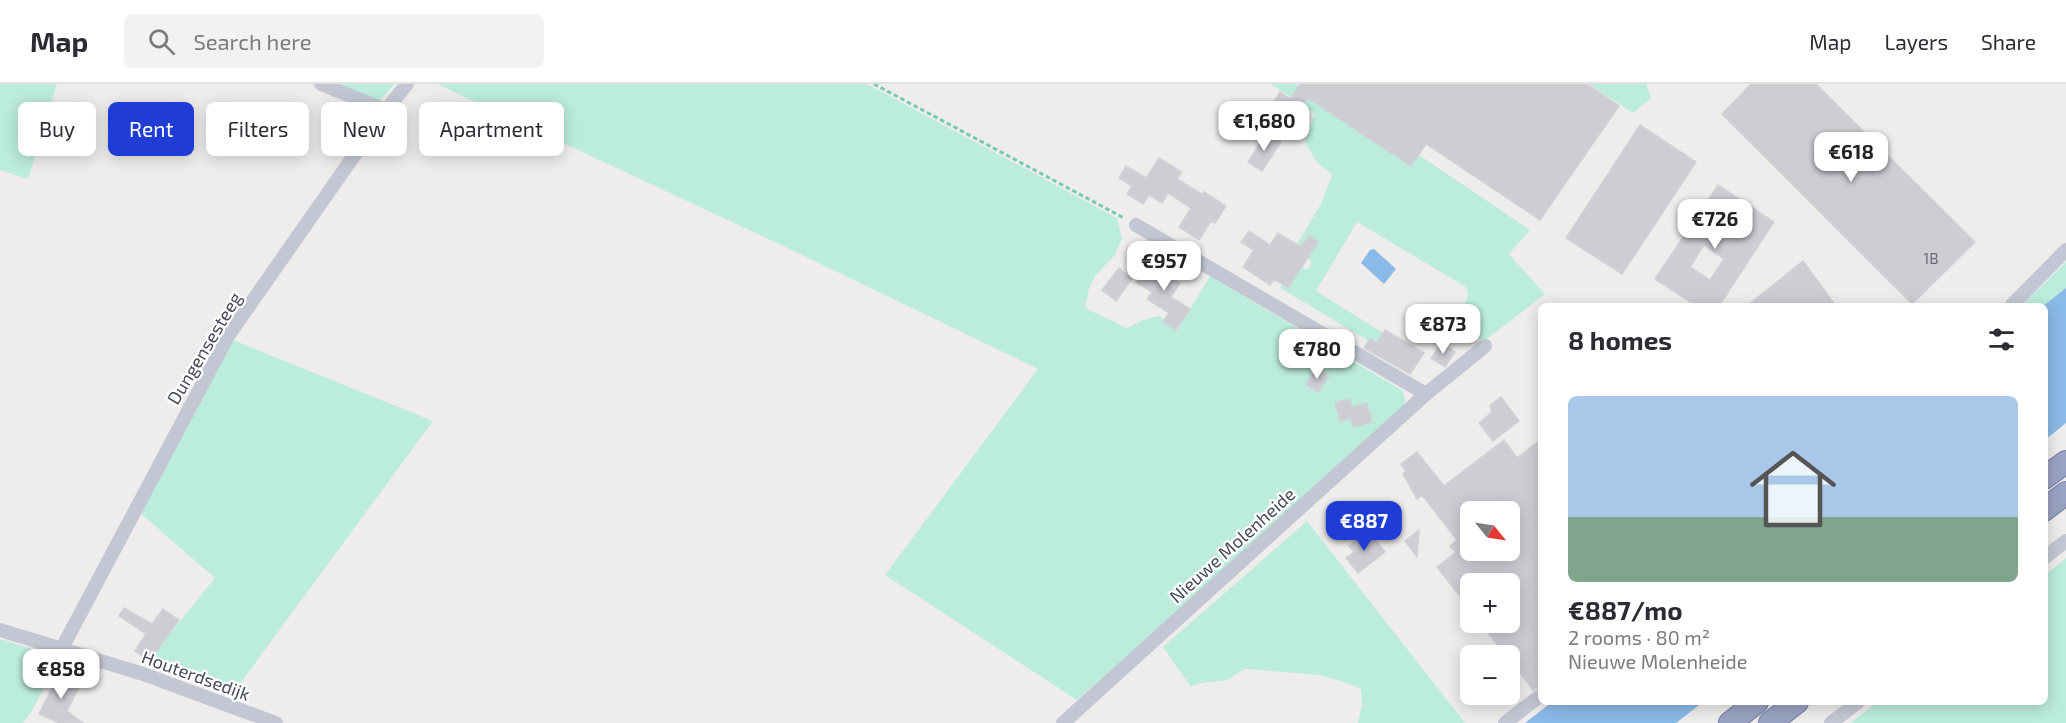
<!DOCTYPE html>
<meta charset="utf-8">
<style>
body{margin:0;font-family:"Exo 2",sans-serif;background:#f2f2f3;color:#2b2b33;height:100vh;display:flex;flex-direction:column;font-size:22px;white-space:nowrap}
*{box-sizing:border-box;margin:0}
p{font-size:20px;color:#7c7c81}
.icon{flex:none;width:33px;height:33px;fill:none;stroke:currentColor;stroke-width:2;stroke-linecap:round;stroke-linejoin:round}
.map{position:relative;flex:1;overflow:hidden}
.drawer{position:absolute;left:1538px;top:219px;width:510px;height:402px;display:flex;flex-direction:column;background:#fff;border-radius:9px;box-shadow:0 3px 15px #0003}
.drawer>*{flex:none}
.top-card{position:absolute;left:18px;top:18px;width:570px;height:54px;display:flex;gap:12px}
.needle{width:39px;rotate:120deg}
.tools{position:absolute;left:1460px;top:417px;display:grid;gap:12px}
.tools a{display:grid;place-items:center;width:60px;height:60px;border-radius:9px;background:#fff;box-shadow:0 3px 15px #0003;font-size:30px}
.price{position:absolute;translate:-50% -51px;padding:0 14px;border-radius:12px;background:#fff;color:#222;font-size:20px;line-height:39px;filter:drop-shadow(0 2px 3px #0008)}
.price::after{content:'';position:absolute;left:50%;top:36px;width:18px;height:14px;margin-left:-9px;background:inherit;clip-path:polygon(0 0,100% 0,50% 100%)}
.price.active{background:#1f3dd6;color:#fff}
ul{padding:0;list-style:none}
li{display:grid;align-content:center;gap:12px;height:318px;padding:0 30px}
li span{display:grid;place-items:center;height:186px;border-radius:9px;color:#555}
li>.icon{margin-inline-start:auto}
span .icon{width:108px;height:108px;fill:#fffc;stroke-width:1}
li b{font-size:26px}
h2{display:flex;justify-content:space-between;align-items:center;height:72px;padding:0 30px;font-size:26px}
.chip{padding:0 21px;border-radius:9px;background:#fff;box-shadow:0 3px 15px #0003;font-size:21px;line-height:54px}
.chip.active{background:#1f3dd6;color:#fff}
header{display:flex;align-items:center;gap:36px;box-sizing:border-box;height:84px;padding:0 30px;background:#fff;border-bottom:2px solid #e1e1e2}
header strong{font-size:28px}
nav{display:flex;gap:33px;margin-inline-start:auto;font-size:21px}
.search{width:420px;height:54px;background:#f2f2f3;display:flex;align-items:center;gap:15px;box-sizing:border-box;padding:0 21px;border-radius:9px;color:#7c7c81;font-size:22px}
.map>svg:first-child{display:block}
.green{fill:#bbecdc}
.water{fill:#8abae8}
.building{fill:#cdcdd4;stroke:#d1d1d8;stroke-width:1.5;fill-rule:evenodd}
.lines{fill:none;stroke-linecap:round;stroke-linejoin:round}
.trunk-casing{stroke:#717ca6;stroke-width:24}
.path{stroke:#75c9b6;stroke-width:3;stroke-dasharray:4.5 3;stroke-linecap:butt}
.minor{stroke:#c3c7d3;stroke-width:14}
.trunk{stroke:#99a2c2;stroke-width:22}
.labels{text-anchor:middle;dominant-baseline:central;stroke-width:4.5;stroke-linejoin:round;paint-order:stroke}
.number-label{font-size:15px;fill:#686b78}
.street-label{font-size:18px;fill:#464a59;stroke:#fff}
</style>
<header>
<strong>Map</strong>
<div class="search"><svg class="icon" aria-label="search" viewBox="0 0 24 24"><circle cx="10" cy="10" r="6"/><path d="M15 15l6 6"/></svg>Search here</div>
<nav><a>Map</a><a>Layers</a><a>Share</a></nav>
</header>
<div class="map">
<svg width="2066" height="639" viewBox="0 0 2066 639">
<rect width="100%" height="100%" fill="#efedec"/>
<path class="green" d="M0 0H57L28 95 0 86Z
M336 0H394L379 18Z
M437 0H867L1117 134 1122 155 1114 172 1096 191 1089 204 1085 224 1127 244 1146 235 1159 232 1178 245 1210 192 1403 307 1406 321 1149 553 1077 616 885 491 1038 285 796 168Z
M1271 0H1298L1297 2 1382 46 1530 146 1509 170 1545 210 1484 257 1457 241 1468 211 1466 203 1357 138 1316 207 1396 257 1389 269 1280 204 1297 180 1307 186 1312 178 1294 166 1322 118 1332 91 1316 77 1305 58 1315 30Z
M1589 0H1646L1651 14 1633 29Z
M2066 178V204L2043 222H2021Z
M233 256 433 337 236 605 151 573 215 494 139 428Z
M1307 437 1465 639H1358L1362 621 1361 605 1347 599 1320 591 1246 585C1239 587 1235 592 1229 595 1217 599 1202 596 1191 603L1163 563Z
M2066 474V639H1850L1878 618H2044L2045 491Z
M0 555 60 574 34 623 23 639H0Z"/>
<path class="water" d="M1374 165 1396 185 1384 200 1361 179 1370 166Z
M2066 204V339L2045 356 2043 222Z
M1552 618H1703L1676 639H1525Z"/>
<path class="building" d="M1300 0H1587L1619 22 1540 136 1426 60 1411 82 1308 14 1293 34 1272 21 1280 8 1290 15Z
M1751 0H1816L1975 158 1912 220 1722 30Z
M1640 41 1696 78 1622 190 1566 154Z
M1266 49 1281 58 1262 87 1248 78Z
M1159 74 1182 88 1177 95 1203 111 1204 108 1226 122 1215 139 1211 137 1199 156 1179 143 1191 124 1168 109 1162 119 1149 111 1143 120 1127 110 1132 102 1119 94 1126 82 1146 94Z
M1718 101 1774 138 1719 222H1696L1655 195ZM1704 161 1724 175 1710 196 1690 183Z
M1249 147 1270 161 1278 149 1301 163 1309 152 1318 158 1288 204 1274 195 1270 201 1243 183 1254 166 1241 158Z
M1158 176 1179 189 1174 195 1180 199 1171 213 1190 225 1176 246 1163 238 1169 229 1147 215 1152 208 1136 198 1149 179 1154 182Z
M1803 177 1836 222H1747Z
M1119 184 1132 195 1116 217 1102 206Z
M1385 246 1424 269 1410 290 1364 264 1370 254 1377 259Z
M1442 259 1455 268 1445 283 1431 274Z
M1317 283 1329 292 1318 308 1306 300Z
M1501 313 1519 337 1493 357 1479 339 1492 328 1490 321Z
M1350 315 1352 323 1367 319 1372 338 1353 343 1351 334 1340 337 1335 319Z
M1504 356 1517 374 1540 356V603L1533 606 1509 575V572H1506L1480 538H1509V500H1470V525L1437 483 1456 468 1450 462 1457 456 1422 411 1417 415 1403 390 1406 387 1401 380 1417 368 1444 402ZM1470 428H1509V466H1470Z
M1367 446 1385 468 1358 489 1346 474 1354 468 1349 462Z
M1419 446 1417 473 1405 457Z
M124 524 152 540 163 525 179 536 149 577 135 567 146 550 119 532Z
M60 588 81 599 67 627 83 639H59L39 630Z"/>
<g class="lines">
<defs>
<path id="trunk" d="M2044 394 2066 378
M2044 426 2066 409
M1730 639 1757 618
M1770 639 1797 618"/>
</defs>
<use href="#trunk" class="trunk-casing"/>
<path class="path" d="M874 0 1124 134"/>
<path class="minor" d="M321 0 386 26
M2011 222 2066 166
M1426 310 1485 262
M2044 474 2066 457
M0 546 143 590 276 639
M62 564 228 252 386 26 407 0
M1063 639 1426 310 1136 141
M1505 639 1540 612
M1831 639 1858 618"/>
<use href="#trunk" class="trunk"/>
</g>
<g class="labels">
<g class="number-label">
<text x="1931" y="174">1B</text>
</g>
<g class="street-label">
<text transform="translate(204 264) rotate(-59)">Dungensesteeg</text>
<text transform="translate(1232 461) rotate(-42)">Nieuwe Molenheide</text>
<text transform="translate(196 591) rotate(20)">Houterdsedijk</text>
</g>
</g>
</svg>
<div class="tools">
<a><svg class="needle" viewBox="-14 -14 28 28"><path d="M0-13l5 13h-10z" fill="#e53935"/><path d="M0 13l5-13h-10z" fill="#7c7c81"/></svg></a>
<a>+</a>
<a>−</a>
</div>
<b class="price" style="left:1264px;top:68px">€1,680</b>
<b class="price" style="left:1851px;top:99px">€618</b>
<b class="price" style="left:1715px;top:166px">€726</b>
<b class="price" style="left:1164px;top:208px">€957</b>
<b class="price" style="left:1443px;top:271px">€873</b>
<b class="price" style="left:1317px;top:296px">€780</b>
<b class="price active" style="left:1364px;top:468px">€887</b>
<b class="price" style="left:61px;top:616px">€858</b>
<div class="top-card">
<a class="chip">Buy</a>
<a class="chip active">Rent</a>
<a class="chip">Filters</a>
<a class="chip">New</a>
<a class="chip">Apartment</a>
</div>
<section class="drawer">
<h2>8 homes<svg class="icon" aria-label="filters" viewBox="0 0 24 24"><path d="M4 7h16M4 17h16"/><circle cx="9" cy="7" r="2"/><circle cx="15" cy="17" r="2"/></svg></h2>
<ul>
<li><span style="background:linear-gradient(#a9c7e8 65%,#7fa58c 0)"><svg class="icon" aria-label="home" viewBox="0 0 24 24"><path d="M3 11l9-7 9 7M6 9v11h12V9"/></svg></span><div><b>€887/mo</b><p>2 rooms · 80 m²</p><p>Nieuwe Molenheide</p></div></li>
</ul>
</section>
</div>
